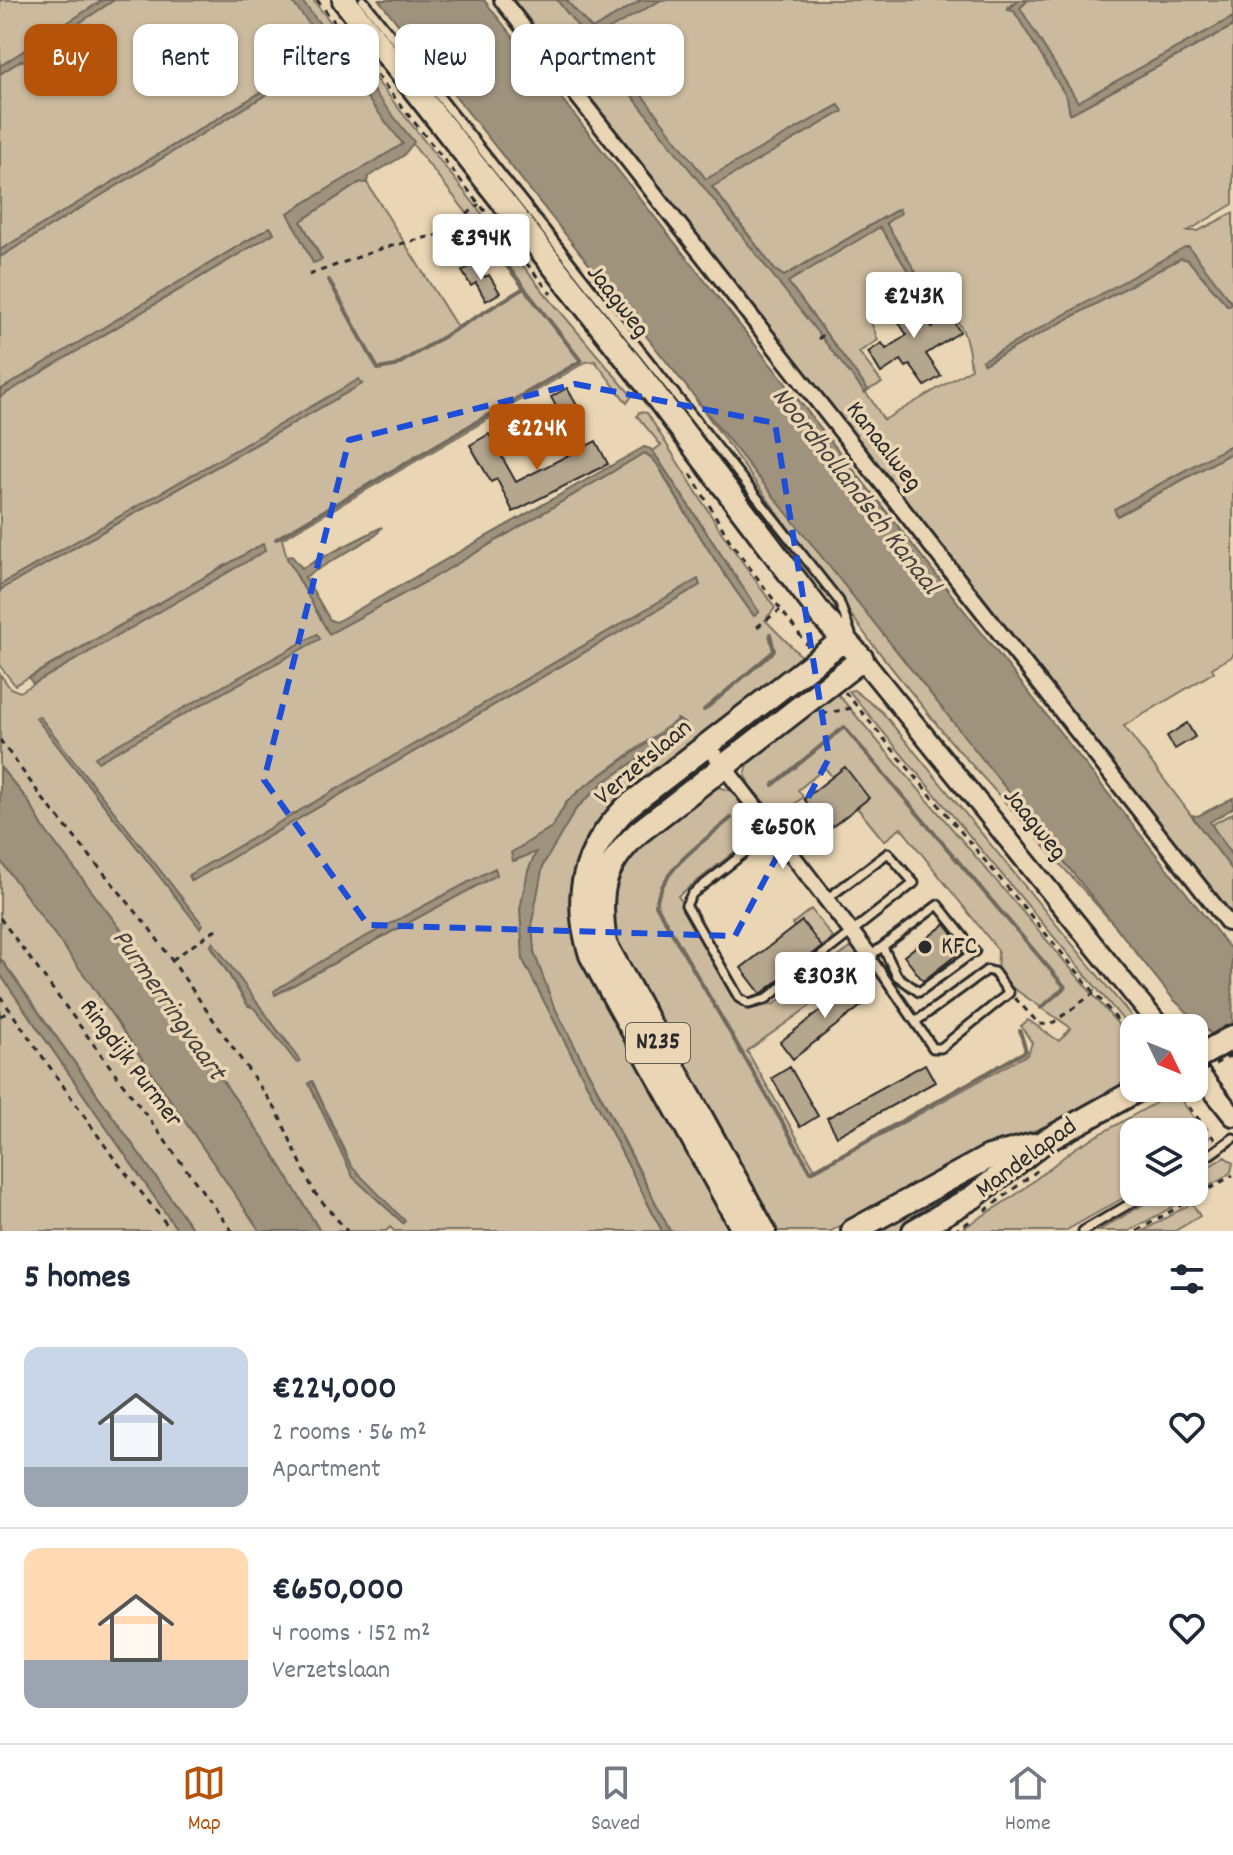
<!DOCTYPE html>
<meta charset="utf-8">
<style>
body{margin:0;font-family:Dekko,sans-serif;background:#f2f2f3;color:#1f2937;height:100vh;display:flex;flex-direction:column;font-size:30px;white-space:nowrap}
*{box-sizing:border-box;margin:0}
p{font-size:26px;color:#747a83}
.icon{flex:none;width:44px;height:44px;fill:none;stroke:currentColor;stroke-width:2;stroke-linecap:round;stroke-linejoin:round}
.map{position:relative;height:1231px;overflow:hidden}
.sheet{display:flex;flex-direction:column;background:#fff;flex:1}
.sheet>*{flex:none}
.hud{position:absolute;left:24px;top:24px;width:800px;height:72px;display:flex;gap:16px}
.needle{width:52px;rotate:133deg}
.controls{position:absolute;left:1120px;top:1014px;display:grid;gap:16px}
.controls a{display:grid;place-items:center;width:88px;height:88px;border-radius:16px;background:#fff;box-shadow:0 2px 6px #0004;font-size:40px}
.price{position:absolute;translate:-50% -68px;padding:0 18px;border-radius:8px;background:#fff;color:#222;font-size:26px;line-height:52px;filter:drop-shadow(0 2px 4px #0008)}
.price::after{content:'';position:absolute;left:50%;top:48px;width:24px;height:18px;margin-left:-12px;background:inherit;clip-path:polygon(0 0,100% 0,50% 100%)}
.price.active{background:#b45309;color:#fff}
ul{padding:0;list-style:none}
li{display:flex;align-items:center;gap:24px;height:200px;padding:0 24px}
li+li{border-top:2px solid #e0e1e3}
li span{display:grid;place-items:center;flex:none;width:224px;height:160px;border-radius:16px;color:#555}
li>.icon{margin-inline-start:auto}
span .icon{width:96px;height:96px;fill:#fffc;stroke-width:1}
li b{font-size:34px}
h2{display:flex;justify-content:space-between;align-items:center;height:96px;padding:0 24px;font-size:34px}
.chip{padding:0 28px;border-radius:16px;background:#fff;box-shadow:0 2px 6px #0004;font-size:28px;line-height:72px}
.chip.active{background:#b45309;color:#fff}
.tab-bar{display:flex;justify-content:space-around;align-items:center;height:112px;border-top:2px solid #e0e1e3;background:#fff;font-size:22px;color:#747a83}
.tab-bar a{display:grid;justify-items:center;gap:4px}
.tab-bar .active{color:#b45309}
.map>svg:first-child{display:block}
.green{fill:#cbba9e;stroke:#7b7264;stroke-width:2;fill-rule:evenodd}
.water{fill:#9f937e;stroke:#71695d;stroke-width:2}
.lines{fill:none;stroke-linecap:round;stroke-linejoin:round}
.stream{stroke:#71695d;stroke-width:4}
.building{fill:#b5a68e;stroke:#2b2b2b;stroke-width:2}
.lane-casing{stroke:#2b2b2b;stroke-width:13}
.street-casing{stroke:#2b2b2b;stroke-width:20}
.secondary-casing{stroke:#2b2b2b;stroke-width:24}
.primary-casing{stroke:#2b2b2b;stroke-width:28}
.path{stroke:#2b2b2b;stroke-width:3;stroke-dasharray:6 6;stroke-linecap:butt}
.lane{stroke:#ead6b4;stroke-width:7}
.street{stroke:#ead6b4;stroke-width:14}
.secondary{stroke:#ead6b4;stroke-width:18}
.primary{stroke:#ead6b4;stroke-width:22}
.path-bridge{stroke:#2b2b2b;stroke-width:3;stroke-dasharray:6 6;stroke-linecap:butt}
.marked{fill:none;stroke:#1d4ed8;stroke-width:6;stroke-dasharray:16 10;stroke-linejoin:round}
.poi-dot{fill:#2b2b2b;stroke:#ead6b4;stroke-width:3}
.labels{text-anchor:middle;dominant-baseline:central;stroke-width:7;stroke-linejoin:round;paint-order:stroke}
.shield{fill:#ead6b4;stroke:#645e54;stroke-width:2}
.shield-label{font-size:24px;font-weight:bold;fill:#2b2b2b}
.street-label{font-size:26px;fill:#2b2b2b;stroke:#ead6b4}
.poi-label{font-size:26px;fill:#2b2b2b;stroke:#ead6b4;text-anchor:start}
.water-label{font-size:28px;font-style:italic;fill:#484540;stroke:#ead6b4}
</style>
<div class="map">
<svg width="1233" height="1231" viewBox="0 0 1233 1231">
<rect width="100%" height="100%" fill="#ead6b4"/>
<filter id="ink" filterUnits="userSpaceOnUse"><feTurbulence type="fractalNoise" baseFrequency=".0125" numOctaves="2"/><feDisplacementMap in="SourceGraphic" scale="16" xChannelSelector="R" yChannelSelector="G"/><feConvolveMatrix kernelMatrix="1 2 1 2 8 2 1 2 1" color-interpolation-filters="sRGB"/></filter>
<g filter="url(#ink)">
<path class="green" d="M0 0H103L0 66Z
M114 0H292L403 144 288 213 322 259 301 221 361 182 367 183 457 327 526 288 299 0H313L543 291 632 396 627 403 595 361 586 362 282 539 287 558 329 633 433 578 644 453C655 457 662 472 667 482 694 528 722 572 753 615L759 612 653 451 661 445 637 416 639 412 647 413 722 533 775 608 765 620 805 660 710 736 580 869 736 1231H670C644 1180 619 1129 592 1079 571 1039 542 996 534 951 525 903 544 847 576 809 604 775 648 755 683 729L684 724 678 719 581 789 566 803 553 826 514 861 537 851 528 871 523 960 662 1231H394L390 1227 386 1231H320L266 1142 173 1011 135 948 45 830 27 799 0 767V674L10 688 20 692 265 550 263 544 15 685 0 666V590L362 384 359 380 0 585V397L274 233 270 227 0 390V257L321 61 319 57 0 250V74ZM700 585 191 881 189 875ZM39 716 167 880 200 928 36 718ZM495 869 496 875 275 995ZM213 943 253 1001 290 1045 297 1063 254 1007 248 1006 211 946ZM313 1082 351 1166 403 1223 353 1177 309 1084Z
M510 0H557L870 398 884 420 971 369C966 318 956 322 925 286 909 268 897 244 886 223L900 213 898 209 784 276 775 270 712 186 842 112 838 105 706 180 596 36 661 0H1019L1008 7 1014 11 1068 98 1070 114 1233 26V204L1188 231H1198L1233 213V444L1118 516 1233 452V656L1212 668 1214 672 1124 726 1233 871V938ZM1189 247 1228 306 1188 260 1181 258 984 364Z
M566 0H642L592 29Z
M1028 0H1233V17L1078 103 1020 8Z
M880 226 919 289 869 317 878 340 859 352 882 383 868 390 788 282Z
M696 400 872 615 1127 939 947 737 870 641Z
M854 690 882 712 1141 1028H1134V1033L849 691Z
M836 692 1134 1043V1078L1048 1125 941 1169 831 1231H770L606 924 621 861 714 786 732 791 764 829 678 896 746 1010 774 1004 856 944 870 963 747 1051 816 1171 1028 1054 1032 1043 1021 1026 1028 1020 1059 1041 1071 1028 997 977 998 950 901 828 884 841 825 768 798 790 803 797 778 818 749 785 745 774 751 755Z
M1233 813V855L1211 825Z
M0 860 91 984 260 1231H194L12 974 0 958Z
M811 909 833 938 814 953 792 924Z
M0 974 178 1231H0Z
M1175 1092 1209 1138 1194 1154V1132H1134V1192L1065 1231H959L1017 1194 1075 1148Z
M1225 1157 1233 1163 1231 1172 1222 1179 1129 1231H1098L1165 1192H1194V1175Z
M992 1162 998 1166 960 1198 902 1231H868Z
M1192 1203 1200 1216 1175 1231H1143Z"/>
<path class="water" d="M103 0H114L31 55 38 69 22 60 0 74V66Z
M301 0 414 142 403 156 368 177 367 183 360 182 301 221 322 260 313 263 288 213 403 144 293 3Z
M379 0H484L1232 951 1233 1061 1208 1031 1174 1000Z
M557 0H566L592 29 642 0H661L597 36 706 179 839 105 843 111 712 187 775 270 784 276 899 209 901 213 886 223 933 300 928 302 880 227 788 282 868 390 865 393Z
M1019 0H1028L1020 8 1078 102 1233 17V26L1070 114 1067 98 1014 11 1008 10Z
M320 57 322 61 0 257V250Z
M270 227 274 233 0 397V390Z
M1185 247H1189L1232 303 1228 306 1188 260 1181 258 984 364 982 361Z
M359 379 362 384 0 590V585Z
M1233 444V452L1117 516 1114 509Z
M644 447 651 449 759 612 754 616C722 573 694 528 668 482 662 472 655 457 644 453L433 578 329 634 287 558 291 555 302 568 382 527 376 535 305 577 330 620 336 622Z
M263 544 265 551 33 684 29 678Z
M698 579 700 585 192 881 189 875Z
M317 634 320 639 98 762 95 757Z
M39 716 203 925 200 928 36 718Z
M677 719 685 724 683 729 604 782 576 809 543 865 532 922 534 952 553 1004 670 1231H662L523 960 520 909 528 871 536 852 513 861 511 853 553 826 566 803 581 789 672 726Z
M0 767 27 799 45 830 135 948 173 1012 266 1142 320 1231H260L91 984 0 860Z
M1233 798V808L1210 822 1233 858V871L1191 815 1198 816Z
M495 868 497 875 275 995 274 991 333 954Z
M213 942 300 1061 297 1063 254 1008 248 1005 211 945Z
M0 958 194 1231H178L0 974Z
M312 1081 351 1166 405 1221 403 1223 353 1177 309 1083Z"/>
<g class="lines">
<path class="stream" d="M329 280 378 369 395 366 524 288
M276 539 581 361 496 252
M704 710 774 651 770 634
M773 785 844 727 1065 987 1041 1008
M731 818C704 842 662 867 656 905L811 1172 1026 1051 1020 1031"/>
</g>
<path class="building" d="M476 263 485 277 489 275 500 293 486 301 476 283 471 286 462 271Z
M909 291 932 327 950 316 960 332 926 354 941 376 925 386 910 365 906 367 901 360 881 373 868 352 882 343 886 349 907 335 887 305Z
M567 388 583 416 547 437 540 426 560 414 551 397Z
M489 434 516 482 596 441 608 464 513 512 497 479 491 482 470 445Z
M1187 723 1195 737 1175 749 1167 736Z
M845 767 869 798 828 830 804 799Z
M802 921 822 947 761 994 741 968Z
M945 924 964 949 923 981 904 956Z
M857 982 870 999 793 1059 780 1042Z
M925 1064 935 1082 837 1136 827 1118Z
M790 1067 818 1116 800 1127 772 1078Z"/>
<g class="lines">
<defs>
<path id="lane" d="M363 0 839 601 851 634
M772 831 692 894 686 905 739 998 749 1004 766 999 914 883 888 853 828 898
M883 947 897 976 919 992 975 951 938 905 870 956 933 1048H941L1009 993 994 972 987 970 915 1022
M1194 1166 1233 1138
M1083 1231 1150 1192"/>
<path id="street" d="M502 0 1228 923
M708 746 870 956"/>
<path id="secondary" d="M862 659 1161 1028
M1194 1067 1233 1116"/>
<path id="primary" d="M344 0 653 392 823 617 862 659 639 832C600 868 598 894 605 944L764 1231
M1194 1059 1233 1037
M744 1231 591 955C572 896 583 851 627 807L843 640
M853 1231 989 1157 1033 1145
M914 1231 973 1197 1042 1143 1141 1088"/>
</defs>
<use href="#lane" class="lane-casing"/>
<use href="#street" class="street-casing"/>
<use href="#secondary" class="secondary-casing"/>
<use href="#primary" class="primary-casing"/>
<path class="path" d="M317 0 551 294
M468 250 461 258 446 260 441 251V238L479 204
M309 275 383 248 445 233
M818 339 826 333
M691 474 730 541 808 646
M757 627 780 610
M845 692 1134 1040
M822 714 857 707
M0 740 43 799 150 929 277 1111 314 1192 347 1231
M0 918 232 1231
M172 960 216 929
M0 996 113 1157 172 1231
M1015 998 1039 1024 1050 1025 1094 993
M0 1016 11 1011
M1174 1088 1215 1140
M1157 1096 1172 1088
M985 1211 1042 1167
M954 1231 972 1220
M1137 1231 1233 1175"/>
<use href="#lane" class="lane"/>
<use href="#street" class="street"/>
<use href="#secondary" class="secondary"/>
<use href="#primary" class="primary"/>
<path class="path-bridge" d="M1194 1076 1233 1054"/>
</g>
</g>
<path class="marked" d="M575 384 775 423 829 758 735 936 368 925 264 780 349 440Z"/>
<circle class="poi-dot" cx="925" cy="947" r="8"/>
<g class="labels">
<rect class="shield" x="626" y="1023" width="64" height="40" rx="6"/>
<g class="shield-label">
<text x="658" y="1043">N235</text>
</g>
<g class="street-label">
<text transform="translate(617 302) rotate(52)">Jaagweg</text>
<text transform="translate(883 447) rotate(52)">Kanaalweg</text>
<text transform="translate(644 763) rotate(-40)">Verzetslaan</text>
<text transform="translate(1034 825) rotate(51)">Jaagweg</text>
<text transform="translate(130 1064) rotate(53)">Ringdijk Purmer</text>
<text transform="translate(1027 1159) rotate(-36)">Mandelapad</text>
</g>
<g class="poi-label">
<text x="941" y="947">KFC</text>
</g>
<g class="water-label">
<text transform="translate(854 492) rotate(52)">Noordhollandsch Kanaal</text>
<text transform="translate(167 1006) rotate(55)">Purmerringvaart</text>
</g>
</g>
</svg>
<div class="controls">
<a><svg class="needle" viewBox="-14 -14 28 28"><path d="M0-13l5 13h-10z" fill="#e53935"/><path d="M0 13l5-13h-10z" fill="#747a83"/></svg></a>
<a><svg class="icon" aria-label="layers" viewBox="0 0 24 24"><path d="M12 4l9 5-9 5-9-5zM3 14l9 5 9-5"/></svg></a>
</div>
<b class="price" style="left:481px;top:282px">€394K</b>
<b class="price" style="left:914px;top:340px">€243K</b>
<b class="price active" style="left:537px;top:472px">€224K</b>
<b class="price" style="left:783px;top:871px">€650K</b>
<b class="price" style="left:825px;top:1020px">€303K</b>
<div class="hud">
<a class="chip active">Buy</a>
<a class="chip">Rent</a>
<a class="chip">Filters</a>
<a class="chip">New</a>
<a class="chip">Apartment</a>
</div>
</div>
<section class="sheet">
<h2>5 homes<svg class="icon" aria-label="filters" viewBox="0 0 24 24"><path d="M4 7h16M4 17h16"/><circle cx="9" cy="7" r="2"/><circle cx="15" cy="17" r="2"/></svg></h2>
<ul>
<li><span style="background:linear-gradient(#c9d6e8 75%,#9aa5b1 0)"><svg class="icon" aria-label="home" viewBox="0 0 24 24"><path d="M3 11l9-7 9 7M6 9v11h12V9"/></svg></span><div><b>€224,000</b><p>2 rooms · 56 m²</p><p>Apartment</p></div><svg class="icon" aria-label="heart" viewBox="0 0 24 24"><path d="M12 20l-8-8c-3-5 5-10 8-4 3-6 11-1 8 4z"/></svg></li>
<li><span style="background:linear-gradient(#ffd9b3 70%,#9aa5b1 0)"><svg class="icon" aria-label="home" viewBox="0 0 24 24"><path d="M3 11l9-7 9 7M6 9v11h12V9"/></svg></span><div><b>€650,000</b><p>4 rooms · 152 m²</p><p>Verzetslaan</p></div><svg class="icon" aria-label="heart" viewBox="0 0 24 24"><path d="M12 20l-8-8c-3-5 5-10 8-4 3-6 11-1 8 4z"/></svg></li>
</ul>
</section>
<nav class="tab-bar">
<a class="active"><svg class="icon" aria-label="map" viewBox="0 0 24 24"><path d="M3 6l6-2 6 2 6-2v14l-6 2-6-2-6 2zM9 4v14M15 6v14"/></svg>Map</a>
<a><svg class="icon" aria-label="saved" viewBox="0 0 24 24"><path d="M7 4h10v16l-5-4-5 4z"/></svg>Saved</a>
<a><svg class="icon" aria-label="home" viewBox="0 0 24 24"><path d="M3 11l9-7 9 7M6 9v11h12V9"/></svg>Home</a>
</nav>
